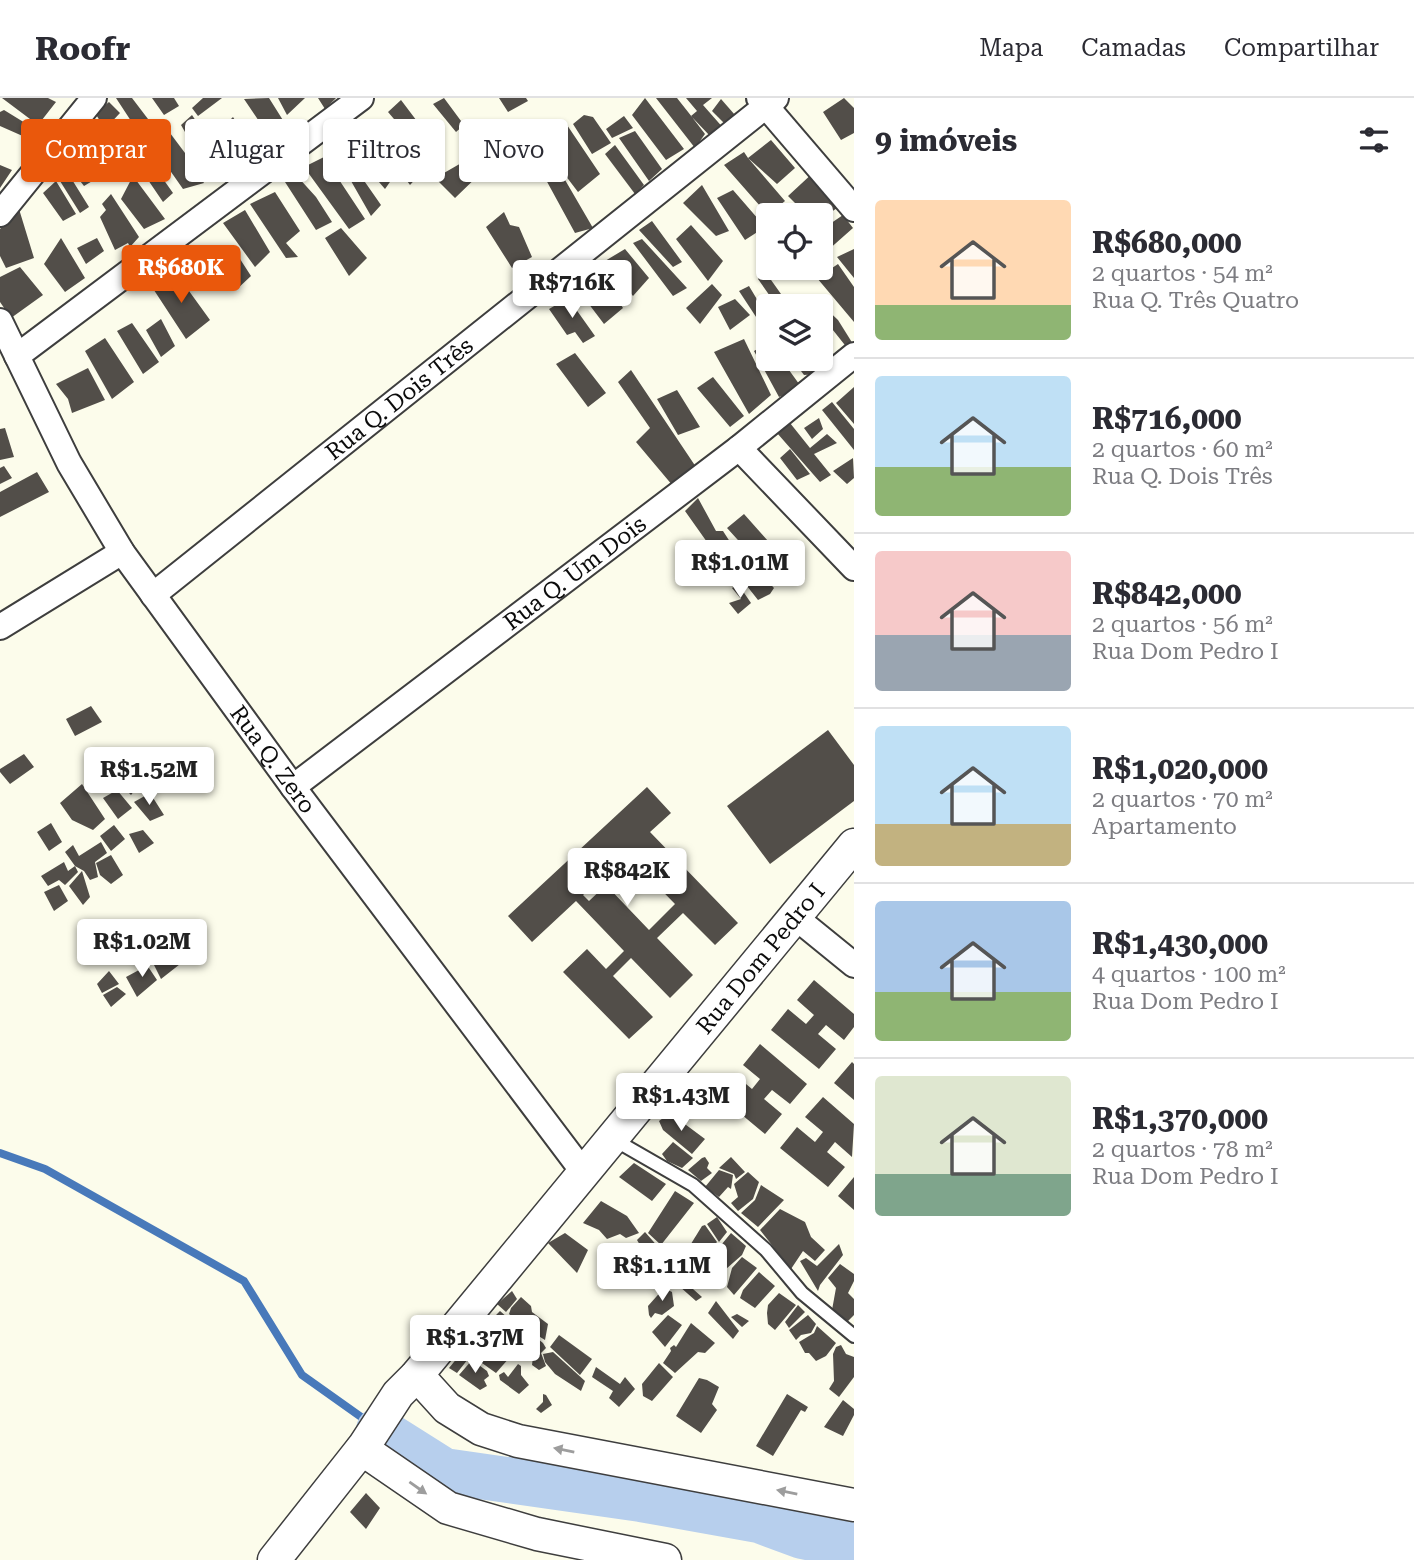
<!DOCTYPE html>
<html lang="pt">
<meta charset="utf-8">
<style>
body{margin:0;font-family:"Roboto Serif",serif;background:#f2f2f3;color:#2b2b33;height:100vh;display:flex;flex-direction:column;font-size:26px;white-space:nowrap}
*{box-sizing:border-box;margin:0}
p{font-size:23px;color:#7c7c81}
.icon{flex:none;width:38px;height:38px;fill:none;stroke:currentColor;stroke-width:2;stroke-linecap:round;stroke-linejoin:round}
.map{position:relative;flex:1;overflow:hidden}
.sheet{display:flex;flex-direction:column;background:#fff;width:560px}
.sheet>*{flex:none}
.hud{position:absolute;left:21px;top:21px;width:665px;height:63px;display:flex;gap:14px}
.fabs{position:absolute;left:756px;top:105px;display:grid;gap:14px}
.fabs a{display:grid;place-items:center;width:77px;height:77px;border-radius:7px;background:#fff;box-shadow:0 2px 5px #0004;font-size:35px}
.price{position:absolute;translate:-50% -60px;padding:0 16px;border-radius:7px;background:#fff;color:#222;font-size:23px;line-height:46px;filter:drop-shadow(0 2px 4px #0008)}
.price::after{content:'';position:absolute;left:50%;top:42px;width:21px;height:16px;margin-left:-10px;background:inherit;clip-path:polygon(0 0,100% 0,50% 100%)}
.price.selected{background:#ea580c;color:#fff}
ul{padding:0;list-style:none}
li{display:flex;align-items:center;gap:21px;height:175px;padding:0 21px}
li+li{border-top:2px solid #e1e1e2}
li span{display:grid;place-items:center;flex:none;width:196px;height:140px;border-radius:7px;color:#555}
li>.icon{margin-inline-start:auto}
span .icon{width:84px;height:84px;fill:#fffc;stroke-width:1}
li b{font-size:30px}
h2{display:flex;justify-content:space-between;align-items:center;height:84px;padding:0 21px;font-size:30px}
.tag{padding:0 24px;border-radius:7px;background:#fff;box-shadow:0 2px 5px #0004;font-size:24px;line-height:63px}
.tag.selected{background:#ea580c;color:#fff}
header{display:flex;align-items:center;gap:42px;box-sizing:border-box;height:98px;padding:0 35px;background:#fff;border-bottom:2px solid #e1e1e2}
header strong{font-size:33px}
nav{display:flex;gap:38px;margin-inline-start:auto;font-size:24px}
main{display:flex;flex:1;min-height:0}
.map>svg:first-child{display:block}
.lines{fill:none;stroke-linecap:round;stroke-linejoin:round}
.stream{stroke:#4879ba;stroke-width:8}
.river{stroke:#b7cfed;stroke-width:46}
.building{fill:#524e49;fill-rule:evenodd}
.service-casing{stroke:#3e3e3e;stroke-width:16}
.minor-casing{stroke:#3e3e3e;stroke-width:28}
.tertiary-casing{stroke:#3e3e3e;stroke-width:35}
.service{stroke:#fff;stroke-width:12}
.minor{stroke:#fff;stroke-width:24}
.tertiary{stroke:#fff;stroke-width:32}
.oneway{fill:#9d9d9d}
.labels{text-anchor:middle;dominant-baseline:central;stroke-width:7;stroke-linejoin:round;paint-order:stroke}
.street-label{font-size:23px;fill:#0b0b0b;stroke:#fff}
</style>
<header>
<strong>Roofr</strong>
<nav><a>Mapa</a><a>Camadas</a><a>Compartilhar</a></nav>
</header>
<main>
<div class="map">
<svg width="854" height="1462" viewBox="0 0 854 1462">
<rect width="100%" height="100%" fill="#fcfceb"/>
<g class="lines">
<path class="stream" d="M0 1055 45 1071 244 1183 302 1277 371 1326"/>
<path class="river" d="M379 1332 444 1373 641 1401 759 1422 802 1438 854 1448"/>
</g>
<path class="building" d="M2 0H48L56 4 38 27Z
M116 0H132L148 21 133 26Z
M152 0H174L179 8 164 17Z
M203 0H222L198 18 192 10Z
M269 0 291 35 275 47 244 1Z
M278 0H305L287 17Z
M318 0H336L325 11Z
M444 0 464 27 456 34 433 6Z
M499 0H526L528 3 508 14Z
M645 0 684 51 666 62 632 17Z
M656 0H677L692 19 705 36 695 50Z
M686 0H712L703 7 725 32 710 38 691 18 697 13Z
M844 0 854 10V35L841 42 823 14Z
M721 1 735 17 724 25 712 13Z
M401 2 435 47 423 55 388 14Z
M109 4 120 15 105 31 95 15Z
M4 12 43 36V47L0 28V14Z
M192 17 214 50 201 62 181 27Z
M584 17 593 19 611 45 592 56 573 26Z
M624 18 633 30 612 40 606 31Z
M233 19 255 54 234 66 213 39Z
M477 22 503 58 483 68 466 38Z
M380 24 422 74 410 87 370 32Z
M565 24 600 76 578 94 540 44Z
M97 31 117 62 99 79 84 88 59 56 76 43 97 77 85 51Z
M635 33 662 71 649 83 619 40Z
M170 35 191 63 204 85 183 91 169 71 145 51Z
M362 37 397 74 385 91 348 48Z
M771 42 795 70 777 86 748 60 785 103 768 117 724 67 744 54 748 60Z
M615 47 644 87 635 96 605 56Z
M342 51 381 107 371 118 347 76 332 59Z
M324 59 365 121 349 131 304 69Z
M470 60 484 72 455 100 439 84 437 79Z
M0 67 12 72 0 90Z
M156 71 173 95 163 104 146 79Z
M66 72 89 109 80 115 60 83Z
M815 73 843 106 821 121V117H807L788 98Z
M561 75 593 130 575 135 545 80Z
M133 78 165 121 144 131 121 101Z
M297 78 316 99 332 124 316 132 285 84Z
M56 83 76 116 63 123 43 95Z
M702 87 729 133 716 138 683 105Z
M733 92 765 129 745 142 717 100Z
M275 94 300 133 286 145 298 159 286 160 250 106Z
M111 96 139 139 130 149 128 145 115 152 100 119 106 112 102 106Z
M19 111 34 160 6 170 0 158V131Z
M245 112 270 154 255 169 223 125Z
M504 114 510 127 519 129 532 159 512 170 486 129Z
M843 117 853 130 827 153 821 144V132Z
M652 123 682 164 673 169 639 132Z
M691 127 723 163 708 183 676 141Z
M341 130 367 160 349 178 325 140Z
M61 140 85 180 65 194 44 166Z
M97 140 104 153 86 166 77 150Z
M642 141 687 190 673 198 633 145Z
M231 147 251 178 236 192 212 153Z
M625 151 649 180 633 198 605 163Z
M854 151V180L837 159Z
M838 166 854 189V224L817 180Z
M20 169 43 197 11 220 0 204V179Z
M764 172 781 196 772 201 758 181Z
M176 175 210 222 186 241 150 186Z
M604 181 623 210 604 226 582 197Z
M712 186 722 197 700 226 686 210Z
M749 188 764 213 760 225 739 193Z
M568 200 595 238 583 245 575 234 567 237 549 211Z
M735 201 750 217 730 232 718 209Z
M820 205 838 222 853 246 848 251 821 217V208H815Z
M161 221 175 248 161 259 146 232Z
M821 223 833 238 822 243 821 241Z
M132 225 159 264 143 276 117 233Z
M105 240 134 284 112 301 85 253Z
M744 241 771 297 749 316 714 254Z
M768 245V261H781L802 290 779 299 754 253Z
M575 255 606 295 588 309 556 266Z
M792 261H807L818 276 804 277Z
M88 270 105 302 72 315 68 301 56 286Z
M631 272 696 369 673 388 636 344 650 330 618 284Z
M713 279 744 318 730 329 697 290Z
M854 289V326L836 305Z
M677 292 700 329 678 337 657 301Z
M832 304 854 331V352L822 312Z
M819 320 823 331 812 341 804 330Z
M790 325 810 350 827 336 837 345 814 356 831 377 820 384 777 335Z
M5 330 14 359 0 362V331Z
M790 351 810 376 797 382 780 360Z
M853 360 854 380 847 386 833 373Z
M4 368 12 380 0 386V370Z
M37 374 49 394 0 419V394Z
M698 400 716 433H723L734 450 719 461 685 413Z
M744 416 768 443 763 445 769 453 757 463 727 430Z
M776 453 783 462 764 473 759 467Z
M759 474 774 490 770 496 758 502 743 483Z
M738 486 751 505 738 516 729 505 741 501 732 490Z
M91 608 102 624 75 638 66 621Z
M828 632 854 667V703L770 766 727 708Z
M24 656 34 669 10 686 0 674V671Z
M129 664 143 682 131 697 110 676Z
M82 686 105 721 93 732 72 722 60 705Z
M647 689 671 715 650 734 738 825 715 847 683 815 657 840 693 877 670 900 631 860 613 878 653 919 629 941 563 874 587 851 606 871 624 853 576 803 532 844 508 818ZM626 756 675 806 649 832 606 787 589 803 583 797Z
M117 692 132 710 118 721 103 700Z
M150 695 164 717 150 723 134 704Z
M51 725 62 744 49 753 37 734Z
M114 727 125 741 111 753 100 738Z
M143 732 154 745 139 755 129 736Z
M101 744 107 755 95 764 98 779 90 782 84 773 75 768 78 774 65 787 59 782 48 788 41 778 64 764 68 773 75 768 65 754 73 747 79 758Z
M111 757 123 777 111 786 100 777 96 765Z
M82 773 90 799 83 807 69 788Z
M59 787 68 803 54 813 44 794Z
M174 839 179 848 152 863 149 856Z
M194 839 202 851 191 858 181 845Z
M179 849 189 859 161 881 153 865Z
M145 864 157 882 137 899 126 879 139 872V865Z
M109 873 119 886 102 895 97 886Z
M814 882 854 916V929L844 942 826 927 818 936 836 951 819 971 771 932 788 911 806 926 814 917 797 902Z
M117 889 126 896 111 909 103 897Z
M760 946 807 986 790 1006 772 992 764 1001 782 1016 765 1036 717 996 734 976 752 991 760 981 743 967Z
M852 964 854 966V1002L834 985Z
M823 999 854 1026 852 1059 835 1044 827 1054 845 1069 828 1089 780 1050 797 1029 815 1044 823 1034 805 1019Z
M670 1015 705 1041 692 1056 663 1032 659 1023Z
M673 1044 693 1060 682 1070 667 1063 662 1056Z
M705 1059 709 1065 707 1070 712 1075 701 1083 688 1072 702 1060Z
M731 1059 745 1074 736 1081 734 1076 719 1070Z
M634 1065 666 1086 652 1103 619 1079Z
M719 1072 733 1077 731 1091 728 1089 719 1099 705 1089Z
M748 1074 759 1084 753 1101 738 1113 731 1105 738 1099 734 1086Z
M854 1079V1112L838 1098Z
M761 1087 784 1102 758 1129 741 1115 755 1102Z
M675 1093 694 1105 661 1147 648 1135Z
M601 1103 627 1118 639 1135 626 1140 620 1136 607 1141 599 1132 583 1125Z
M780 1111 805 1124 811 1139 825 1152 815 1163 803 1153 791 1171 760 1132Z
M717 1119 727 1134 719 1144 707 1126Z
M705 1127 717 1144 690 1176 681 1162 702 1128Z
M645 1134 660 1151 650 1164 637 1142Z
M565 1135 588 1152 577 1175 548 1145Z
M731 1135 746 1148 742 1157 726 1171 712 1158Z
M839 1146 843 1157 820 1187 818 1193 800 1163 806 1160 817 1168Z
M664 1156 685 1171 676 1184 653 1169Z
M742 1159 757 1170 734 1197 727 1189 732 1170Z
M840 1166 854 1176V1183L848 1195 854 1201V1217L847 1224 832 1212 836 1190 828 1180Z
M699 1171 704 1175 693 1191 702 1199 696 1203 679 1188 688 1175 691 1180Z
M759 1174 775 1188 755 1210 740 1200 743 1192Z
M664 1190 672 1194 674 1208 662 1217 655 1215 651 1220 649 1217 648 1208Z
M512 1193 517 1201 506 1214 497 1206Z
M779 1195 796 1207 775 1232 768 1226 767 1215 768 1207Z
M521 1199 531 1208 532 1214 548 1226 545 1242 522 1228 509 1216 511 1210Z
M716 1203 739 1233 733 1241 708 1215Z
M798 1207 805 1214 789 1230 785 1224Z
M500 1213 526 1236 518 1243 492 1227 494 1219Z
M737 1216 749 1223 742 1229 731 1219Z
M668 1217 682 1227 665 1249 652 1234Z
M808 1217 816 1226 811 1235 801 1237 796 1242 789 1232Z
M486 1220 490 1222 492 1232 481 1244 483 1252 479 1253 471 1239Z
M691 1225 715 1245 705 1255 698 1254 675 1275 663 1265 671 1253 670 1250 674 1247 676 1249Z
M817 1228 836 1245 826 1258 816 1263 809 1255H805L799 1244 814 1235Z
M497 1234 516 1252 496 1275 468 1255V1245H473L480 1256 488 1253 484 1247 488 1239Z
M529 1234 543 1245 546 1250 541 1255 546 1268 539 1272 532 1267 534 1250 528 1253 526 1248 531 1241Z
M559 1237 592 1261 580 1277 550 1249Z
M841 1247 846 1256 854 1259V1279L839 1299 829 1291 834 1283 833 1256 836 1249Z
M463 1253 468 1261 457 1275 449 1270Z
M553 1254 585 1283 581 1293 555 1276 545 1264 543 1256Z
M472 1262 487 1273 489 1278 484 1282 487 1288 480 1292 459 1277Z
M659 1265 673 1279 652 1303 643 1298 642 1286Z
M518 1266 521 1268V1277L529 1287 519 1296 500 1282 499 1277 504 1274 508 1279Z
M596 1269 620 1286 625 1279 635 1291 619 1309 609 1300 613 1293 592 1279Z
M699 1280 707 1282 719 1289 712 1306 717 1312 701 1335 676 1318Z
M543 1296 546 1297 552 1307 541 1315 536 1311 543 1304Z
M787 1296 808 1309 805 1314 801 1312 773 1358 756 1348Z
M843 1302 854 1311V1317L843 1338 824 1329Z
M366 1395 380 1410 366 1431 350 1414Z"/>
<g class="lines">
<defs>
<path id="service" d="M613 1041 693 1087 766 1152 802 1195 854 1238"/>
<g id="minor">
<path d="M759 0 854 111"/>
<path d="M0 116 94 0"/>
<path id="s1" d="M0 223 69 365 122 454 293 689 584 1075"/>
<path d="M17 258 361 0"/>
<path d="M739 350 854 470"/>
<path id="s2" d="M153 497 776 0"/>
<path d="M0 529 122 454"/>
<path id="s3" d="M293 689 739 350 854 257"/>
<path d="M795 819 854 867"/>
</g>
<g id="tertiary">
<path d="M417 1277 447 1310 481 1331 518 1343 854 1407"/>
<path d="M362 1351 448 1410 537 1436 665 1462"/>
<path id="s4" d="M274 1462 364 1348 398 1296 417 1277 854 747"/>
</g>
</defs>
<use href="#service" class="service-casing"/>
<use href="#minor" class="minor-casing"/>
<use href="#tertiary" class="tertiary-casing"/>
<use href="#service" class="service"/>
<use href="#minor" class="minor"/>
<use href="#tertiary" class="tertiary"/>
</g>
<defs><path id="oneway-solid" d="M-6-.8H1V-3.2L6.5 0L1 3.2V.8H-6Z" transform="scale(1.75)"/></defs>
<g class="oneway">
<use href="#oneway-solid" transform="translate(564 1352) rotate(-169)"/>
<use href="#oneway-solid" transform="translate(418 1390) rotate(35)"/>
<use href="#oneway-solid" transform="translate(787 1394) rotate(-169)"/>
</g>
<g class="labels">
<g class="street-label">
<text stroke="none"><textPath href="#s2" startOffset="315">Rua Q. Dois Três</textPath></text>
<text stroke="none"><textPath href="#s3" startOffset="354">Rua Q. Um Dois</textPath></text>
<text stroke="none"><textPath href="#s1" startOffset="518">Rua Q. Zero</textPath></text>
<text stroke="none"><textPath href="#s4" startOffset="774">Rua Dom Pedro I</textPath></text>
</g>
</g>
</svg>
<div class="fabs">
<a><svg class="icon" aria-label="locate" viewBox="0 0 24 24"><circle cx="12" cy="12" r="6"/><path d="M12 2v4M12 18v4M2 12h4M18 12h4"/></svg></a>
<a><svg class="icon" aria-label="layers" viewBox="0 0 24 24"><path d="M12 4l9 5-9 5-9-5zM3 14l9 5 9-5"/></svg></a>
</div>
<b class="price selected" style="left:181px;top:207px">R$680K</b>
<b class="price" style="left:572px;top:222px">R$716K</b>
<b class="price" style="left:740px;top:502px">R$1.01M</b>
<b class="price" style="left:149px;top:709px">R$1.52M</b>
<b class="price" style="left:627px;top:810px">R$842K</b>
<b class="price" style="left:142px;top:881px">R$1.02M</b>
<b class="price" style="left:681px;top:1035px">R$1.43M</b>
<b class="price" style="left:662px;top:1205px">R$1.11M</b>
<b class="price" style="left:475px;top:1277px">R$1.37M</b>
<div class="hud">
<a class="tag selected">Comprar</a>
<a class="tag">Alugar</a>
<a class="tag">Filtros</a>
<a class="tag">Novo</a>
</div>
</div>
<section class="sheet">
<h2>9 imóveis<svg class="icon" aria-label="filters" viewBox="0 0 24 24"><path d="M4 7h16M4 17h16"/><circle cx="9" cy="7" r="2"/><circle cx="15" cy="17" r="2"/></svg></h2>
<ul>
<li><span style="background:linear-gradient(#ffd9b3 75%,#8fb573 0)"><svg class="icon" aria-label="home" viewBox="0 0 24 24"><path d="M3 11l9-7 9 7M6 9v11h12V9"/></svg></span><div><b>R$680,000</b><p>2 quartos · 54 m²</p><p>Rua Q. Três Quatro</p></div></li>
<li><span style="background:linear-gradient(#bfe0f5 65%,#8fb573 0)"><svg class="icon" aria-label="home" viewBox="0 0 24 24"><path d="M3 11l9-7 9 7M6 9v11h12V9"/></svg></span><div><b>R$716,000</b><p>2 quartos · 60 m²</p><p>Rua Q. Dois Três</p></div></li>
<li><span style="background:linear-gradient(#f6c9c9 60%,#9aa5b1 0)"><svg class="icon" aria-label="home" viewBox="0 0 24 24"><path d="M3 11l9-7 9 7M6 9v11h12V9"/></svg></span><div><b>R$842,000</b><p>2 quartos · 56 m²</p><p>Rua Dom Pedro I</p></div></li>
<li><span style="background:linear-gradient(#bfe0f5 70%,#c2b280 0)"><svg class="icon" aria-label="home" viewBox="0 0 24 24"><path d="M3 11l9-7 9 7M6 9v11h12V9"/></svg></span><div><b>R$1,020,000</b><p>2 quartos · 70 m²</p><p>Apartamento</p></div></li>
<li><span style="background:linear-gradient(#a9c7e8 65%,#8fb573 0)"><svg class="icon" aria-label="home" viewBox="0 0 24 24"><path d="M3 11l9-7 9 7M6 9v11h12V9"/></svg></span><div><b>R$1,430,000</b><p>4 quartos · 100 m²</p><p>Rua Dom Pedro I</p></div></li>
<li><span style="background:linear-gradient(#dfe7d0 70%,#7fa58c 0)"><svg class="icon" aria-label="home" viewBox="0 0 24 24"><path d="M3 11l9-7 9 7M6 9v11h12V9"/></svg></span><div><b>R$1,370,000</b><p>2 quartos · 78 m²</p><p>Rua Dom Pedro I</p></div></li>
</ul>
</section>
</main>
